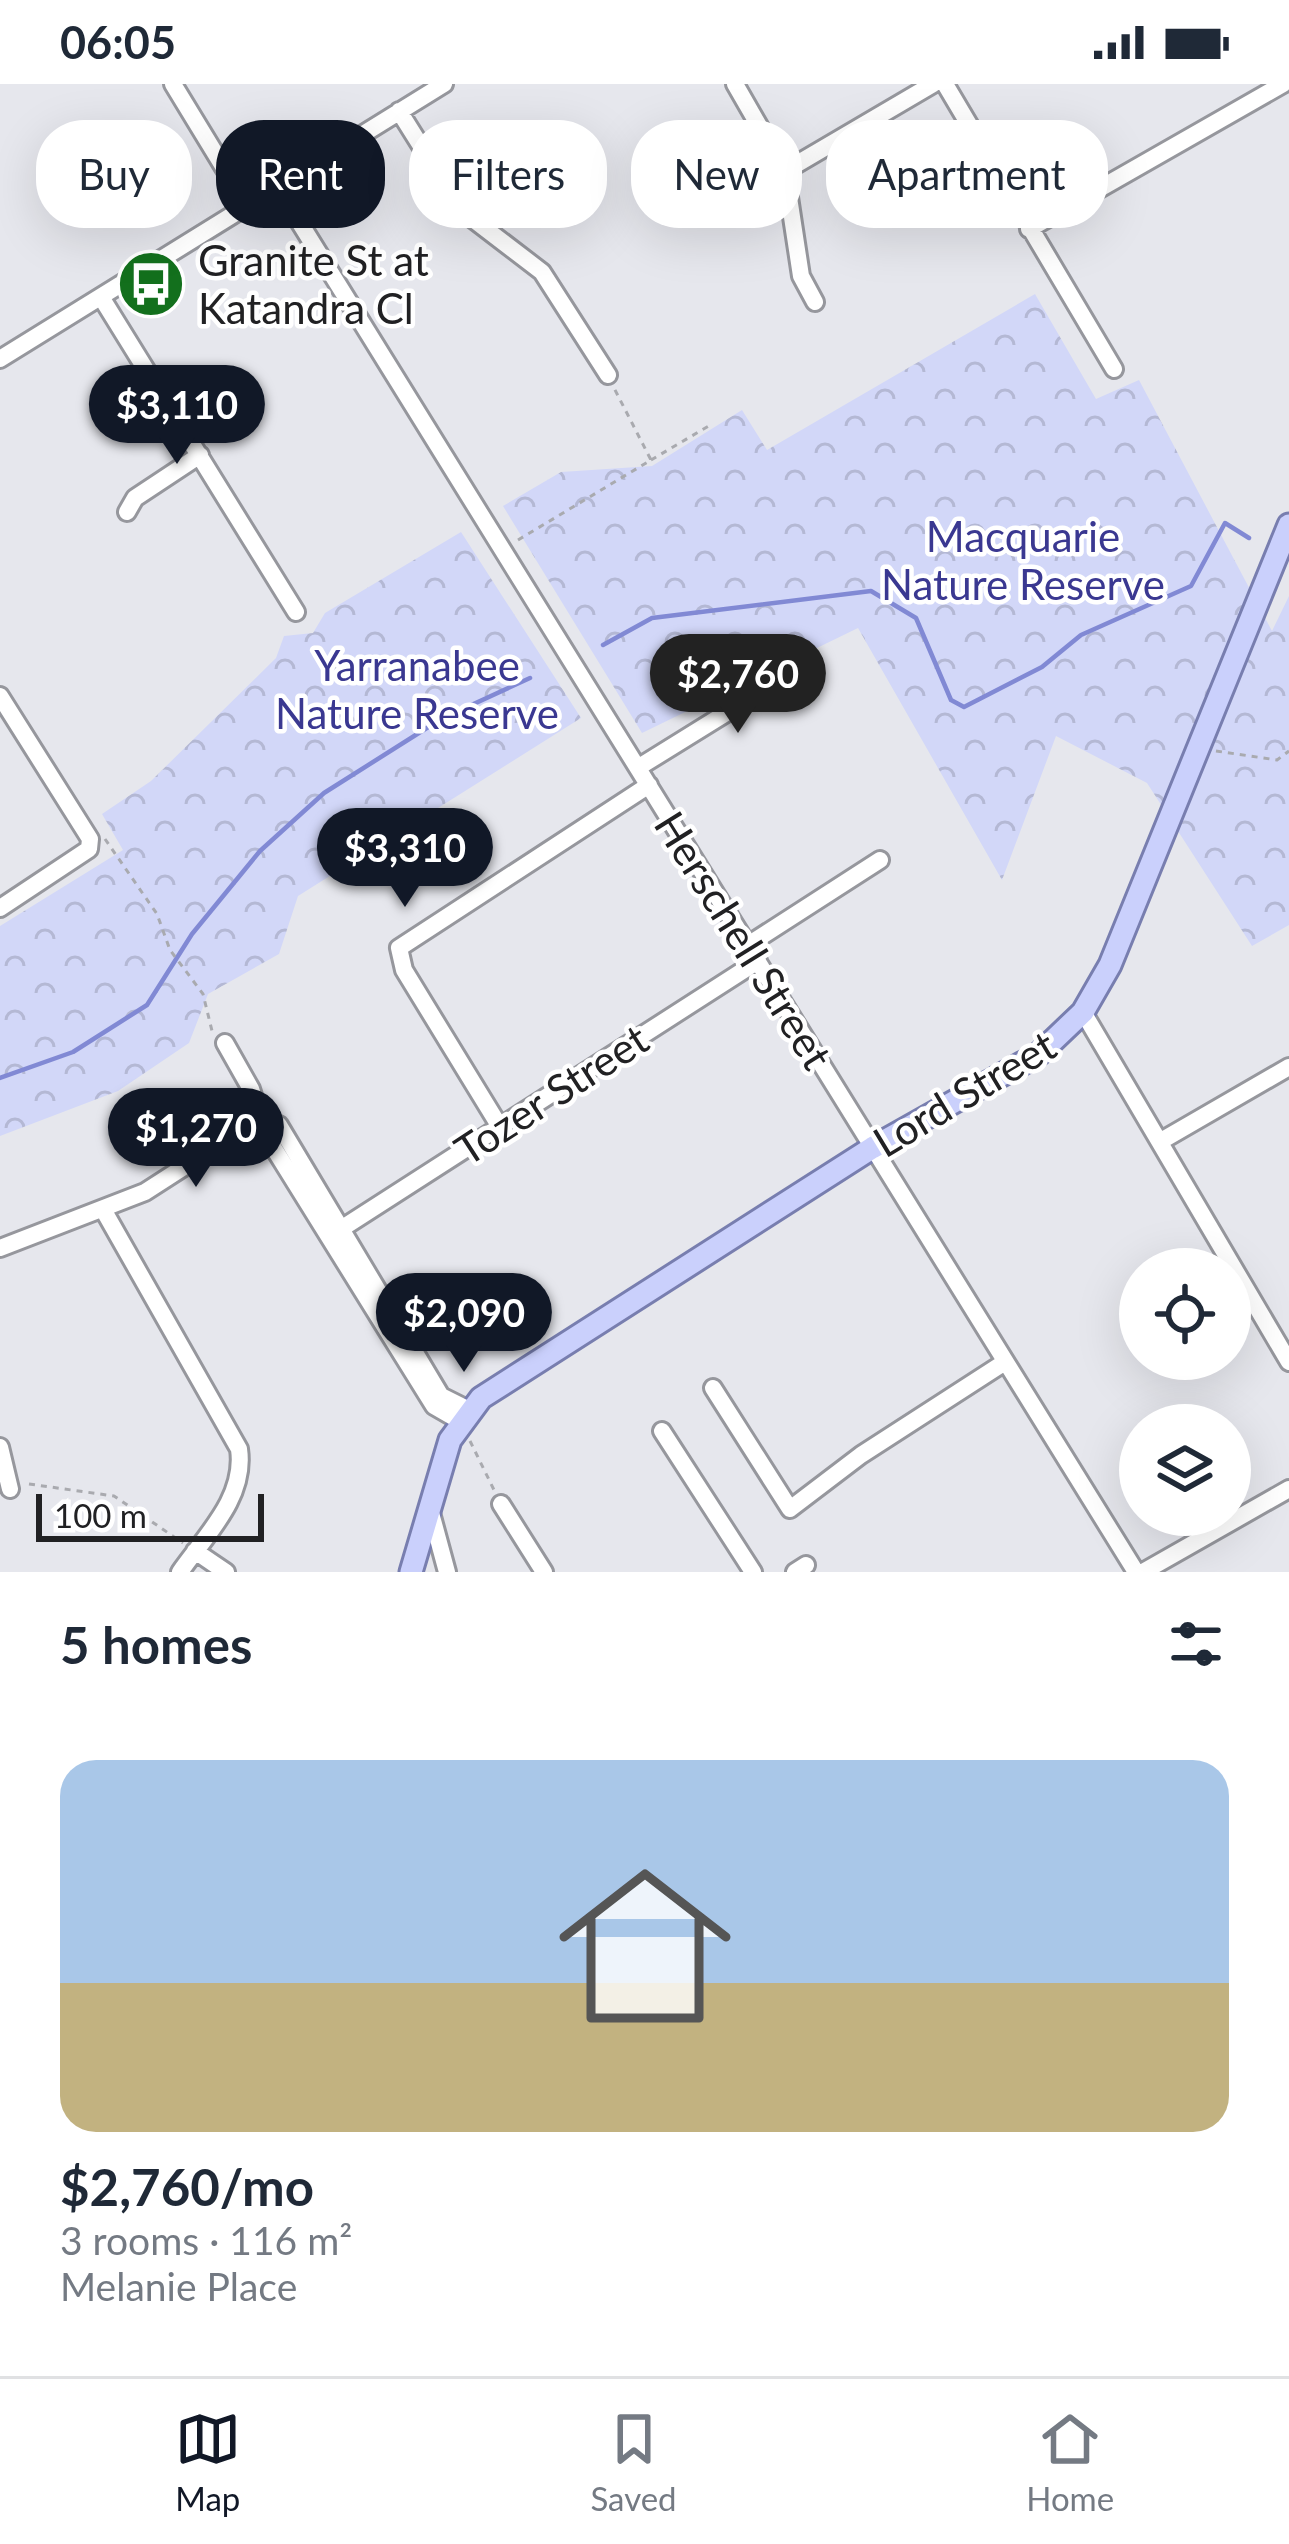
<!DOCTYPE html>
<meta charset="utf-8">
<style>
body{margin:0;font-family:Lato,sans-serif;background:#f6f6f7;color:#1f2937;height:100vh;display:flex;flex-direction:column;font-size:45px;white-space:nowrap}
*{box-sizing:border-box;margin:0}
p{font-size:39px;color:#747a83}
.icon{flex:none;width:66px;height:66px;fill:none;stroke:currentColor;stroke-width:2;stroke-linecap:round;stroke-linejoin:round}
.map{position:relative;height:1488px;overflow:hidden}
.side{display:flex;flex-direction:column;background:#fff;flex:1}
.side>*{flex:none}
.hud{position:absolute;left:36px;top:36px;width:1218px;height:108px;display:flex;gap:24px}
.fabs{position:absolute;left:1119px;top:1164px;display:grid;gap:24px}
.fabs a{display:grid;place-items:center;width:132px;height:132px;border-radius:50%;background:#fff;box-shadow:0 12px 48px #0002;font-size:60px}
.scale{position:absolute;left:36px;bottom:30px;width:228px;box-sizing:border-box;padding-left:12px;border:6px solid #212123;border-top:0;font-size:33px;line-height:42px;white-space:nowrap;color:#212123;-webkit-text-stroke:9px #fff;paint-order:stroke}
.price{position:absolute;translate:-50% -102px;padding:0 27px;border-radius:42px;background:#111827;color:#fff;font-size:39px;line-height:78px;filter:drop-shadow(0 3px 6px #0008)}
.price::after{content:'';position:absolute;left:50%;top:72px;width:36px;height:27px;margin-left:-18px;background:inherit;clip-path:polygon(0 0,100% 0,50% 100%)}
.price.selected{background:#222;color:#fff}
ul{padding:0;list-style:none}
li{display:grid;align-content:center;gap:24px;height:636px;padding:0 60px}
li span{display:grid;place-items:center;height:372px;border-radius:36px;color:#555}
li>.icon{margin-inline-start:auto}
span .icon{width:216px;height:216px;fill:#fffc;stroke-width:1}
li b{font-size:51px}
h2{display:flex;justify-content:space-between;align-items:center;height:144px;padding:0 60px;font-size:51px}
.tag{padding:0 42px;border-radius:48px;background:#fff;box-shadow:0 12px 48px #0002;font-size:42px;line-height:108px}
.tag.selected{background:#111827;color:#fff}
.status{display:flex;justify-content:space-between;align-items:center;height:84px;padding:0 60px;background:#fff;direction:ltr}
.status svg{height:33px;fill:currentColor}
.tabs{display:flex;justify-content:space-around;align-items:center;height:168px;border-top:3px solid #e0e1e3;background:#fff;font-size:33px;color:#747a83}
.tabs a{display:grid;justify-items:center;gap:6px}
.tabs .selected{color:#111827}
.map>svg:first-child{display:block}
.park{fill:url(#park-crowns)}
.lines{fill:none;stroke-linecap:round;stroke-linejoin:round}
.stream{stroke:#8189d4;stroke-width:4.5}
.minor-casing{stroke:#96979d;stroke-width:22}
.major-casing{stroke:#787eaf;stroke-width:27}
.path{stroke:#a9aaaf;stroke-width:3;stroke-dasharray:6 6;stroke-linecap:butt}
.minor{stroke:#fff;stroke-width:16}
.major{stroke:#cad0fc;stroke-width:21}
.labels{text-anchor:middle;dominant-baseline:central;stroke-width:9;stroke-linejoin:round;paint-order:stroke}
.poi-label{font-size:42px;fill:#212123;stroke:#fff;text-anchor:start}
.park-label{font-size:42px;fill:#3a3891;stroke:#fff}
.street-label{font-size:42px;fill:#212123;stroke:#fff}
</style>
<div class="status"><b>06:05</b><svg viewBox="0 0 49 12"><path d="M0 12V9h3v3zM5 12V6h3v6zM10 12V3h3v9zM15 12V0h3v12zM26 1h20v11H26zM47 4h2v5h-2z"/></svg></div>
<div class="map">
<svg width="1289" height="1488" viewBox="0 0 1289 1488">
<defs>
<pattern id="park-crowns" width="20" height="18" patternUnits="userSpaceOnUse" patternTransform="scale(3)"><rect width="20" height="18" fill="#d2d7f8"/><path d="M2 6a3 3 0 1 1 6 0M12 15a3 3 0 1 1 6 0" fill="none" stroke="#b4b8d4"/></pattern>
</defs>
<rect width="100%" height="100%" fill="#e6e7ed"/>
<path class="park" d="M1035 210 1096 315 1139 296 1272 547 1289 512V841L1252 862 1147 699 1056 652 1002 796 858 544 642 649 503 422 561 388 652 382 742 326 767 366Z
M461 448 581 634 298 812 279 870 208 910 189 959 118 1007 0 1052V842L123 766 102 730 151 697 276 574 284 552 313 549 325 529Z"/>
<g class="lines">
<path class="stream" d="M603 561 652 534 871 507 916 534 951 616 964 623 1042 583 1081 551 1191 502 1225 439 1249 454
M0 994 73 968 147 921 192 850 260 767 324 709 441 635 530 594"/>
<defs>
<path id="minor" d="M173 0 246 120
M735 0 785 87 801 192 815 218
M945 0 1114 285
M399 27 461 126 542 188 608 291
M785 87 933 0
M277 102 1136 1488
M1029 145 1283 0
M101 213 296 528
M0 275 444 0
M127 428 135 414 200 371
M0 612 90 755 89 765 0 824
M639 683 810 577
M748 861 880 776
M1083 928 1289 1278
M225 959 251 1005 265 1050 434 1322 460 1337
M260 1034 279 1041 441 1312 469 1326
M500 1043 404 886 399 864 649 701
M1161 1057 1289 983
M104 1127 239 1365C246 1413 206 1451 180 1488
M344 1143 758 877
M0 1164 145 1108 260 1034
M713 1304 790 1425 861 1371 1005 1278
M662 1347 753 1488
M0 1363 10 1405
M501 1420 544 1488
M431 1429 447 1488
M195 1467 226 1488
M795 1488 806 1481
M1143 1488 1289 1405"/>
<path id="major" d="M411 1488 450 1356 481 1314 872 1064 1039 970 1083 928 1110 881 1289 441"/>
</defs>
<use href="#minor" class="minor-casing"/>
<use href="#major" class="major-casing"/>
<path class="path" d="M651 376 712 340
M518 456 651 376 614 304
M1216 667 1277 676 1289 667
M105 755 157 830 170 866 203 910 213 951
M470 1357 495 1408
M29 1400 114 1412 183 1459"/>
<use href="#minor" class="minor"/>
<use href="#major" class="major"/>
</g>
<defs>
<symbol id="bus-disc" viewBox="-11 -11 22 22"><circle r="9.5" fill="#13701d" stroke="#fff"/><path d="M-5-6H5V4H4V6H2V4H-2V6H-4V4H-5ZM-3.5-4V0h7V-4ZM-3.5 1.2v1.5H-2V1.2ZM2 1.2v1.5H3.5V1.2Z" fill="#fff"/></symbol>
</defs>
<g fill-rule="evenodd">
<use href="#bus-disc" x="113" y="162" width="76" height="76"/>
</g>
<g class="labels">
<g class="poi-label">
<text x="198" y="176">Granite St at<tspan x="198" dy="48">Katandra Cl</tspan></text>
</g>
<g class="park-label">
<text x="1023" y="452">Macquarie<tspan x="1023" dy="48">Nature Reserve</tspan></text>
<text x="417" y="581">Yarranabee<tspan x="417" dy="48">Nature Reserve</tspan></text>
</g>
<g class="street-label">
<text transform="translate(744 856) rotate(58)">Herschell Street</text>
<text transform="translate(964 1009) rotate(-31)">Lord Street</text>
<text transform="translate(551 1010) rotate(-33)">Tozer Street</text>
</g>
</g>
</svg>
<div class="fabs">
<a><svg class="icon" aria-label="locate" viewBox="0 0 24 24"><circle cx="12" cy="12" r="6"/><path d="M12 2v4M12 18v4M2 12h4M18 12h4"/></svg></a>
<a><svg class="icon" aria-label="layers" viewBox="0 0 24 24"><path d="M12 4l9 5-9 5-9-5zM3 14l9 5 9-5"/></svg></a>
</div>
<div class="scale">100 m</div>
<b class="price" style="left:177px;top:383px">$3,110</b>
<b class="price selected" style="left:738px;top:652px">$2,760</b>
<b class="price" style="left:405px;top:826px">$3,310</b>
<b class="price" style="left:196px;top:1106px">$1,270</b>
<b class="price" style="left:464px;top:1291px">$2,090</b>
<div class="hud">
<a class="tag">Buy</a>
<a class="tag selected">Rent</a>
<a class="tag">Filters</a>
<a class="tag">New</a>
<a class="tag">Apartment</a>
</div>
</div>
<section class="side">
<h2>5 homes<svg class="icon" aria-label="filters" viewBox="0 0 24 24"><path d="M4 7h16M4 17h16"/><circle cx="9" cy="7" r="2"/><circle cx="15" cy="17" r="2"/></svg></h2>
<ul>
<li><span style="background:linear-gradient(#a9c7e8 60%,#c2b280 0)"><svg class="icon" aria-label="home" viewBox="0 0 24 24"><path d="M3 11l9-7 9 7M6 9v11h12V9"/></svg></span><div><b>$2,760/mo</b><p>3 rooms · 116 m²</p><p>Melanie Place</p></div></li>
</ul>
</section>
<nav class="tabs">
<a class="selected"><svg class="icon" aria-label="map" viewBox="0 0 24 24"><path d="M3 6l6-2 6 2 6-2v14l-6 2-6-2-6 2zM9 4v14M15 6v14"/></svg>Map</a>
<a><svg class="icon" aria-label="saved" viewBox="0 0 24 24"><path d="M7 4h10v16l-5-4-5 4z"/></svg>Saved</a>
<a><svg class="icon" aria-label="home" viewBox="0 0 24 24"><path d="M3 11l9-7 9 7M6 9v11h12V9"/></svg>Home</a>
</nav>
